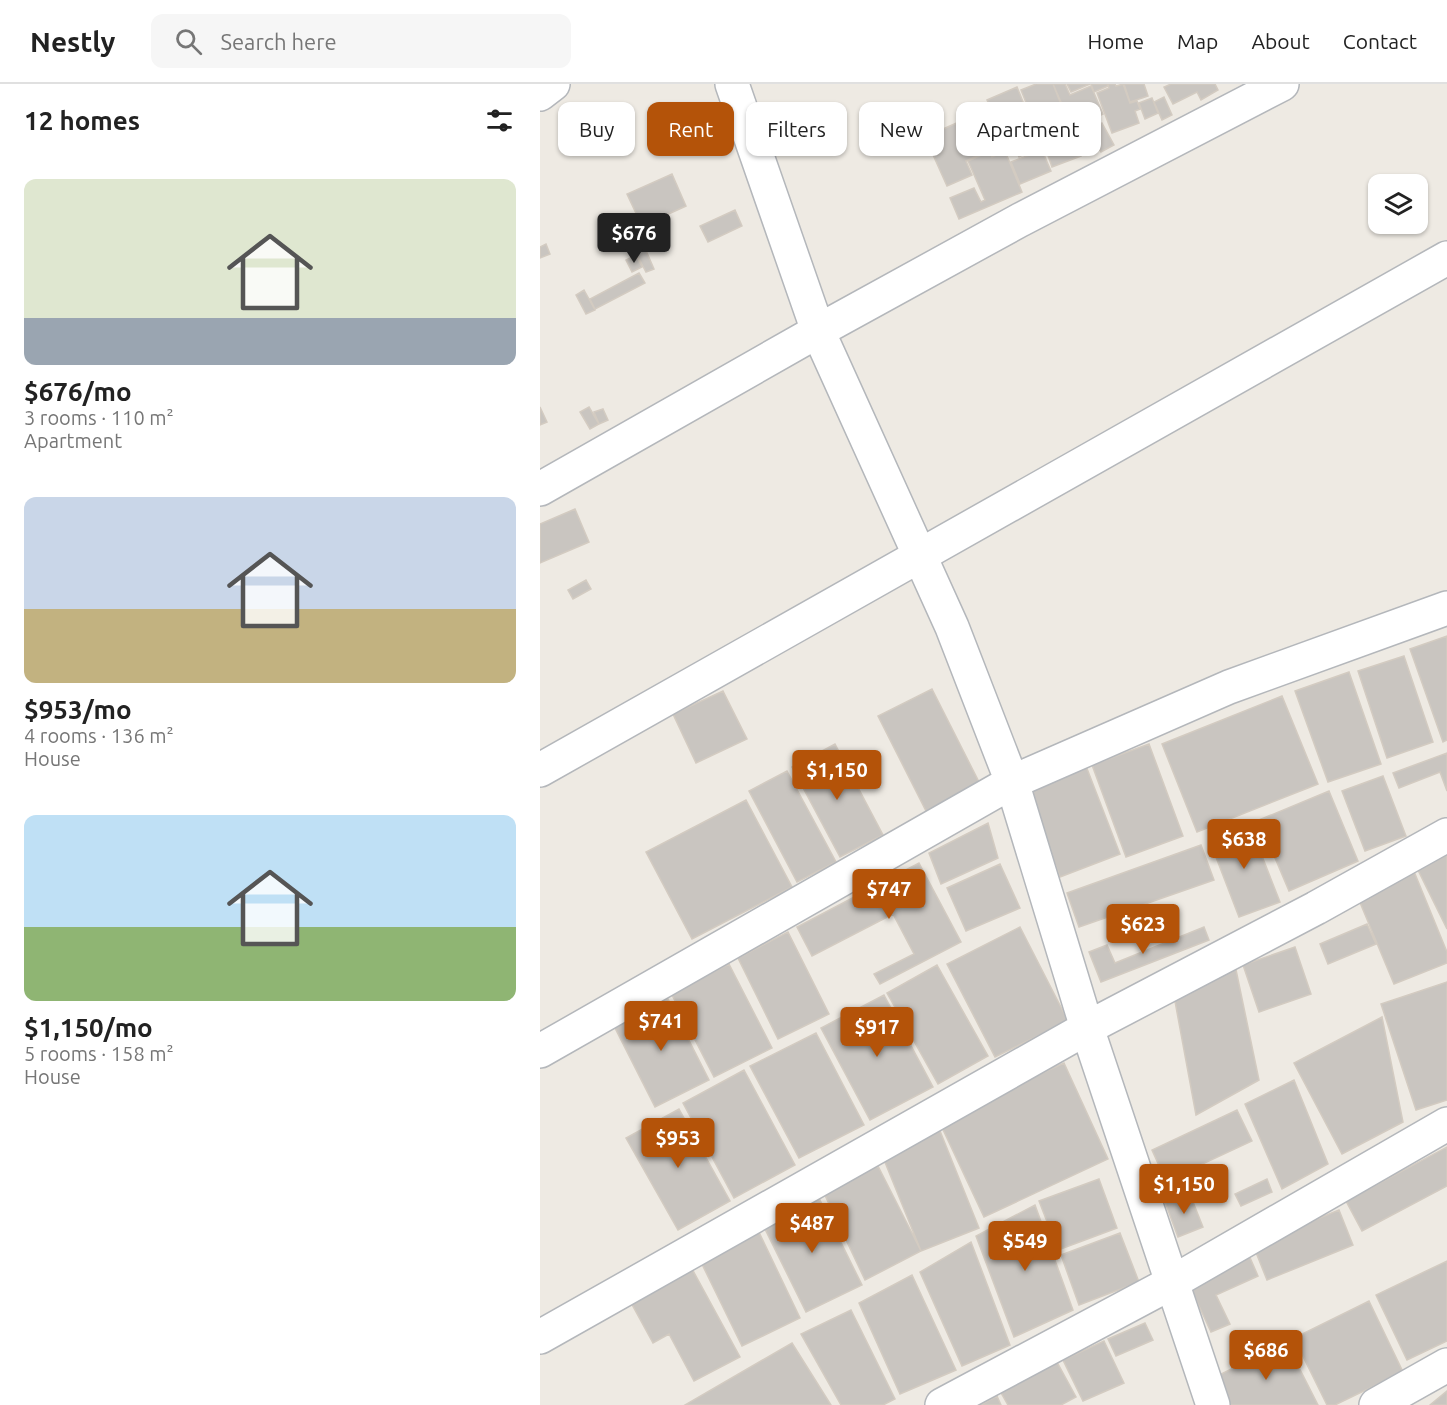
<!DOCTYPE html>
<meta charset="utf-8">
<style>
body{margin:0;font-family:Ubuntu,sans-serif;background:#f6f6f6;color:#222;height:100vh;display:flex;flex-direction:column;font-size:22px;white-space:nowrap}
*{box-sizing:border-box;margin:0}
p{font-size:20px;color:#767676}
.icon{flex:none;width:33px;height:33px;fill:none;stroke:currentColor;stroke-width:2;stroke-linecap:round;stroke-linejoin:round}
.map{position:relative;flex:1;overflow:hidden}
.sheet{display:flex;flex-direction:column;background:#fff;width:540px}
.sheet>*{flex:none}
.top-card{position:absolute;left:18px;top:18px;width:570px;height:54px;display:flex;gap:12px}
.tools{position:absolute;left:828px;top:90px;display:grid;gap:12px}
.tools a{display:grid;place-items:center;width:60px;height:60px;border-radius:12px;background:#fff;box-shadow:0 2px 4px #0004;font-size:30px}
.price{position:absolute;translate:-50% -51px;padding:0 14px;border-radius:6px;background:#b45309;color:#fff;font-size:20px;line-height:39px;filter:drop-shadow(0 2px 3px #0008)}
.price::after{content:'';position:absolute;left:50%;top:36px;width:18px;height:14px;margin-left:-9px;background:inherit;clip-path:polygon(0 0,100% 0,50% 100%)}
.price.on{background:#222;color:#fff}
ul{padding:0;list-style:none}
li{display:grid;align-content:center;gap:12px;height:318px;padding:0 24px}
li span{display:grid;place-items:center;height:186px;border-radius:12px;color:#555}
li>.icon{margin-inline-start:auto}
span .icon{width:108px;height:108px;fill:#fffc;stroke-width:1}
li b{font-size:26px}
h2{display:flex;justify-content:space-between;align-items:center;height:72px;padding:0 24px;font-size:26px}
.chip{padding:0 21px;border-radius:12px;background:#fff;box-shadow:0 2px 4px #0004;font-size:21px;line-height:54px}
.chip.on{background:#b45309;color:#fff}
header{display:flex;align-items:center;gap:36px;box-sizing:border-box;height:84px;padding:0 30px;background:#fff;border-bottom:2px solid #e0e0e0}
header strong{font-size:28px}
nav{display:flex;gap:33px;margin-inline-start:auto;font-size:21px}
.search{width:420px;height:54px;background:#f6f6f6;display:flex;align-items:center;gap:15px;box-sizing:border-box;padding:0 21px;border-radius:12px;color:#767676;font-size:22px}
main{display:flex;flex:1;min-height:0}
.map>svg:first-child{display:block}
.building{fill:#c9c5c0;stroke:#d3cbc1;stroke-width:1.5}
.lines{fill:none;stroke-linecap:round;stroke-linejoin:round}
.minor-casing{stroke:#b4b7bb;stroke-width:36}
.minor{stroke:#fff;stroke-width:33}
</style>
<header>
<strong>Nestly</strong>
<div class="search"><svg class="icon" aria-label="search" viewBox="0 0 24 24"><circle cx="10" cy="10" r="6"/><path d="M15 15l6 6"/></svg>Search here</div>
<nav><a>Home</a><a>Map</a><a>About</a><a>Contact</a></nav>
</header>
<main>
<section class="sheet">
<h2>12 homes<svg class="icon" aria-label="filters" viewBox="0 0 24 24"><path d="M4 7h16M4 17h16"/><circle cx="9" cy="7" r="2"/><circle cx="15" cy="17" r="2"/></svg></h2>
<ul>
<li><span style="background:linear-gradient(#dfe7d0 75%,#9aa5b1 0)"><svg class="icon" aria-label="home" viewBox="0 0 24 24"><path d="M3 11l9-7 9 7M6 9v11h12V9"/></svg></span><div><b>$676/mo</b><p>3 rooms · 110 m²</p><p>Apartment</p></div></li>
<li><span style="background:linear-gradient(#c9d6e8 60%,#c2b280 0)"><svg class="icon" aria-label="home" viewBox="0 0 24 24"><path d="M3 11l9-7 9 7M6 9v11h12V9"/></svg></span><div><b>$953/mo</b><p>4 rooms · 136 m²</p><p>House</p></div></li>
<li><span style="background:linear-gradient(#bfe0f5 60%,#8fb573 0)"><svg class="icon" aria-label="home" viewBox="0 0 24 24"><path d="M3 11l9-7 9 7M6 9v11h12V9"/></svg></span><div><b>$1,150/mo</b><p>5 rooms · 158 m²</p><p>House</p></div></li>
</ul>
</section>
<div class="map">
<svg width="907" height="1321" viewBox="0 0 907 1321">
<rect width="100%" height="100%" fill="#eeeae3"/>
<path class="building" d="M496 0H513L529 41 508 49 510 56 502 59 481 6Z
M513 0H525L530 11 551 2 563 30 532 43Z
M527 0H550L531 8Z
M551 0H567L568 2 554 8Z
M568 0H575L576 2 583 0 590 19 597 17 600 25 595 27 599 39 572 49 557 9 569 4Z
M584 0H604L608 12 590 18Z
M631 0H675L678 6 661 16 657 8 633 20 624 3Z
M477 3 495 47 474 56 478 63 469 67 447 16Z
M624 13 632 31 622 36 614 18Z
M612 14 618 29 605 35 599 19Z
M446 26 461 60 455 62 457 70 453 72 450 66 426 77 432 91 407 102 385 53Z
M562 39 574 61 561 68 558 63 551 66 542 49Z
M530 44 541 72 512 83 504 60 518 54 517 49Z
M541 49 548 64 540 67 533 53Z
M498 54 502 62 479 73 475 64Z
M502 66 511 87 480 100 471 78Z
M450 67 452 73 465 67 482 108 419 135 410 114 434 104 441 118 445 116 428 77Z
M132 90 146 122 102 142 87 110Z
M195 126 202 142 168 158 160 142Z
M6 160 10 170 0 174V163Z
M104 162 114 185 106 188 95 167Z
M96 171 102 183 92 188 86 176Z
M99 189 105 199 55 225 50 215Z
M44 206 55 226 46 230 36 211Z
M0 323 7 338 0 341Z
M49 323 59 340 50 345 40 328Z
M63 325 68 336 59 340 54 328Z
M35 425 49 458 0 479V440Z
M46 496 51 505 33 515 28 506Z
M907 552V656L903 658 870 565Z
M864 572 893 658 847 674 818 587Z
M809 588 841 680 788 698 755 607Z
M392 605 440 700 386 727 338 632Z
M183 607 207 655 156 679 133 630Z
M742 612 778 700 657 748 622 660Z
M295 660 343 751 300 773 252 683Z
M609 660 643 752 586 773 552 681Z
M907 669V707L900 688 859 704 853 689Z
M546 682 580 770 520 793 487 705Z
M247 687 296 778 257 798 209 707Z
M843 692 866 752 825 767 802 707Z
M789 707 818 777 749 807 719 736Z
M206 716 252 803 152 855 106 768Z
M448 739 458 774 401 800 389 769Z
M709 739 740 818 699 833 669 755Z
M661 761 674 796 539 843 527 809Z
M907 766V845L876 782Z
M379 779 421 858 340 900 334 890 374 870 353 830 272 872 257 843Z
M460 780 480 824 426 847 407 804Z
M873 785 907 868V879L854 900 816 809Z
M827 840 836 860 788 880 780 860Z
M480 843 528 937 455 973 407 880Z
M664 843 669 856 561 898 549 868 567 861 575 879Z
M248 848 289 930 238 955 198 874Z
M755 863 771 910 719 928 703 881Z
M189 880 232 964 174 993 131 909Z
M397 881 448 972 398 1000 347 909Z
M695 881 719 996 656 1031 634 912Z
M907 898V1016L876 1026 841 920Z
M344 911 393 1003 330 1036 281 944Z
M127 913 169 996 115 1023 73 940Z
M842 933 863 1038 802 1070 754 979Z
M276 949 324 1041 259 1074 210 982Z
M524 979 568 1075 444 1133 399 1037Z
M204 986 255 1081 194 1114 143 1019Z
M754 996 788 1080 742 1105 705 1020Z
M139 1025 190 1117 138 1146 86 1054Z
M697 1026 712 1057 626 1097 612 1066Z
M398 1042 439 1144 381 1167 340 1066Z
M907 1063V1102L822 1147 806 1117Z
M338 1082 381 1167 325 1196 283 1107Z
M559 1095 577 1144 518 1166 499 1117Z
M727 1095 732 1108 701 1122 695 1110Z
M649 1108 663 1143 638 1153 625 1118Z
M278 1112 322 1201 266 1228 222 1139Z
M495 1121 533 1226 474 1253 436 1152Z
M799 1126 813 1161 727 1196 713 1161Z
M217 1144 260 1234 202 1262 158 1172Z
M580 1149 599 1198 539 1221 521 1171Z
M431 1158 470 1261 422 1282 380 1188Z
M708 1169 718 1192 676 1211 690 1240 671 1248 647 1196Z
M907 1177V1257L867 1276 836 1211Z
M151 1183 200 1273 154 1297 129 1250 113 1259 89 1215Z
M372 1191 416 1286 360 1310 319 1219Z
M829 1217 863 1288 795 1321H787L754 1254Z
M311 1226 355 1315 343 1321H301L261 1250Z
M605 1239 613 1256 576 1272 568 1255Z
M564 1257 584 1299 543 1317 523 1276Z
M746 1258 778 1321H684L671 1295Z
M252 1259 291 1321H145Z
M517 1278 536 1313 521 1321H468L460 1307Z
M907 1307V1321H890Z
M457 1312 461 1321H440Z"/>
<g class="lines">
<defs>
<path id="minor" d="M192 0 278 247 412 543 472 698 547 944 673 1321
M0 10 13 0
M0 405 278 247 480 136 742 0
M0 686 907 174
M0 967 472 698 689 603 907 524
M0 1253 547 944 776 824 907 751
M402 1321 631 1199 907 1040
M836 1321 907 1281"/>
</defs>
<use href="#minor" class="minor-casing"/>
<use href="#minor" class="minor"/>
</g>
</svg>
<div class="tools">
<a><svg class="icon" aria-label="layers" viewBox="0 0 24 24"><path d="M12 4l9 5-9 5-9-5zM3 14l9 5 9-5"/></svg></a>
</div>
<b class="price on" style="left:94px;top:180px">$676</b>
<b class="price" style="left:297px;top:717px">$1,150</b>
<b class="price" style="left:704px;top:786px">$638</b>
<b class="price" style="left:349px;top:836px">$747</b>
<b class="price" style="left:603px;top:871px">$623</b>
<b class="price" style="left:121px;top:968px">$741</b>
<b class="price" style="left:337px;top:974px">$917</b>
<b class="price" style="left:138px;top:1085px">$953</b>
<b class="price" style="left:644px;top:1131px">$1,150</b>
<b class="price" style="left:272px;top:1170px">$487</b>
<b class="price" style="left:485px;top:1188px">$549</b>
<b class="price" style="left:726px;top:1297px">$686</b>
<div class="top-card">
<a class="chip">Buy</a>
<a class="chip on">Rent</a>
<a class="chip">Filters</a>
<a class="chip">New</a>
<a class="chip">Apartment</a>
</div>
</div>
</main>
